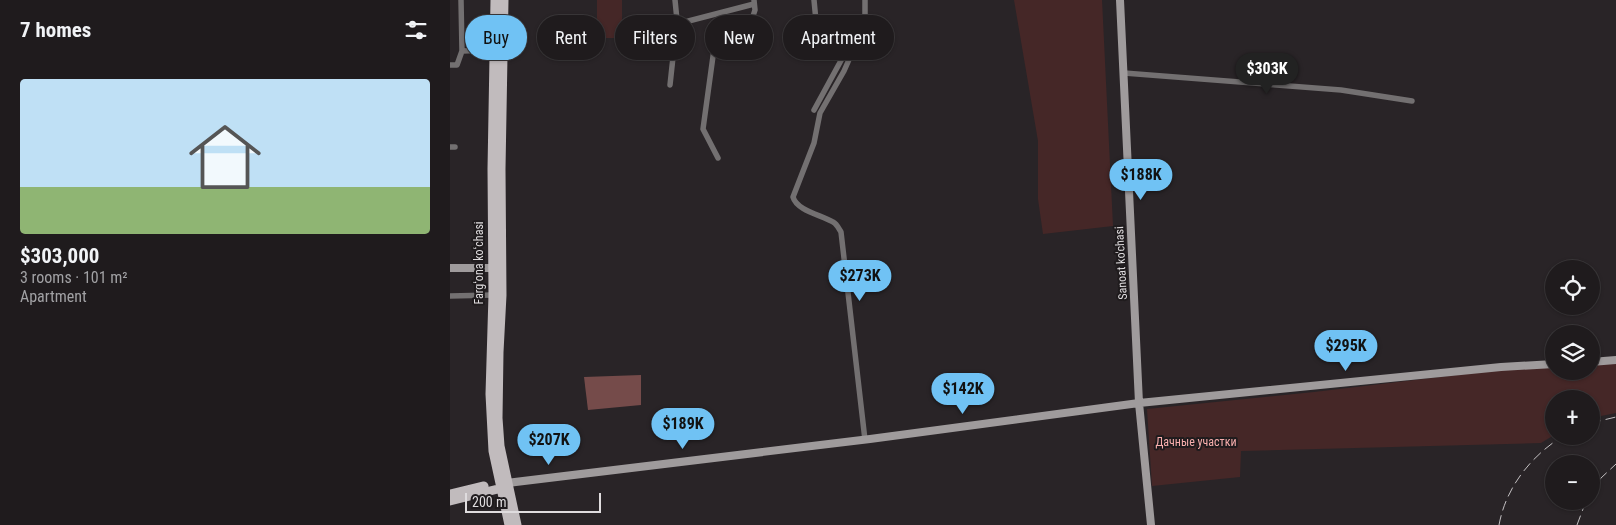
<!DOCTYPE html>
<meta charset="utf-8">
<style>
body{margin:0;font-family:"Roboto Condensed",sans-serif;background:#272426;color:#f1f3f6;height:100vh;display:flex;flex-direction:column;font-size:19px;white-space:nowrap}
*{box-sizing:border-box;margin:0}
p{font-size:16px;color:#a1a1a4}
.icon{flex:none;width:28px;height:28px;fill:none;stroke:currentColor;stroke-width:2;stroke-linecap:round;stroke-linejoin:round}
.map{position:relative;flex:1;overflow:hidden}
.side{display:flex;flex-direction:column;background:#1f1b1d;width:450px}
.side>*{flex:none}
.guide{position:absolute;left:15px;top:15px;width:475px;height:45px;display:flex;gap:10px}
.fabs{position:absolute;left:1095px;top:260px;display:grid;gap:10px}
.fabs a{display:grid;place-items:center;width:55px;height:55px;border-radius:50%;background:#1f1b1d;box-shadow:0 1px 4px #0004,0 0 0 1px #3c393b;font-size:25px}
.scale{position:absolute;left:15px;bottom:12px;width:136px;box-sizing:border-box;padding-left:5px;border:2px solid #dfdcde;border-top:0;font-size:14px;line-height:18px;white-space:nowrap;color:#dfdcde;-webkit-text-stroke:4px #1f1b1d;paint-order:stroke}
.price{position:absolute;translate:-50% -42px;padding:0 11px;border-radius:18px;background:#70c2f4;color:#111;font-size:16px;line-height:32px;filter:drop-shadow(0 1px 2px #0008)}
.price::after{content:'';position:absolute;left:50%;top:30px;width:15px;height:11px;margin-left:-8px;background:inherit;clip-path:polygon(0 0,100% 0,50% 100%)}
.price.selected{background:#222;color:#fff}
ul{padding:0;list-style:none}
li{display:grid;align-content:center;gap:10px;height:265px;padding:0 20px}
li+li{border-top:1px solid #3c393b}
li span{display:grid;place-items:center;height:155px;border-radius:5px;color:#555}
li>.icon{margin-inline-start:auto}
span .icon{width:90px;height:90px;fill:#fffc;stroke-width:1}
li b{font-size:21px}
h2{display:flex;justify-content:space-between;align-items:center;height:60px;padding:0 20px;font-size:21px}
.chip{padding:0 18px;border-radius:22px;background:#1f1b1d;box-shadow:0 1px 4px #0004,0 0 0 1px #3c393b;font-size:18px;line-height:45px}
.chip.selected{background:#70c2f4;color:#111}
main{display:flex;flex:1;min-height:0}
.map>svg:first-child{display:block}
.green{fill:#452727}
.forest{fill:#754b4a}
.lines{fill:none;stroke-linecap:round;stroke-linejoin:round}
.street{stroke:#737071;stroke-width:5.5}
.secondary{stroke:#9f9b9c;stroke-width:8}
.primary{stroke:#c1bbbd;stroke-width:9}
.rail{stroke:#c4c1c3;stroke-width:1;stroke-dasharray:10 5;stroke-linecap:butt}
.labels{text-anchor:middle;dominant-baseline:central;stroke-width:4;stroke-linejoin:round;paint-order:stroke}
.street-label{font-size:12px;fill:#dfdcde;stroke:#1f1b1d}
.park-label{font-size:12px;fill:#f8adac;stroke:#1f1b1d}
</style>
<main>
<section class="side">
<h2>7 homes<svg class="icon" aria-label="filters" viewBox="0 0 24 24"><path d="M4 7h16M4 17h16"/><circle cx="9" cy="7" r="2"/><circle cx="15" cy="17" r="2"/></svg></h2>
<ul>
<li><span style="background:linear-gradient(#bfe0f5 70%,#8fb573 0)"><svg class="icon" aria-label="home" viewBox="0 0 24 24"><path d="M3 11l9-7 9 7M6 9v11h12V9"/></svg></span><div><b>$303,000</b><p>3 rooms · 101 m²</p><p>Apartment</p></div></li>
</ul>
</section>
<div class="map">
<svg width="1166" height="525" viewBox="0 0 1166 525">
<rect width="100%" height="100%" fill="#292427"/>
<path class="green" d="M147 0H172V38H147Z
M564 0H652L663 226 593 234 588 199V141Z
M1166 361V413L1141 418V399H1104V435L1091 443 791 451 790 477 702 486 697 409 864 392 1099 364 1104 363V371H1141V362Z"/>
<path class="forest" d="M191 375V405L138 410 134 377Z"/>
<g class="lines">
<path class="street" d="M11 0 12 51 45 50
M364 0 366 21 394 55 364 110
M415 0V18L405 46 394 71 370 113 364 143 343 197C347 211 372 215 383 222 387 224 389 229 391 232L415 440
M227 24 304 4
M350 48 353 30 366 21
M0 65H7L12 51
M674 73 891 90 962 101
M220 85 227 20 225 0
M0 147H5
M268 158 253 129 264 49 297 34 305 10 304 0
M0 296 43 295"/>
<path class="secondary" d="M670 0 689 403 701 525
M0 268H47
M1141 362 1166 360
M57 483 420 439 689 403 1051 367 1104 364"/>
<path class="primary" d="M45 0 42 169 43 295 40 394 43 451 59 525
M54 0 51 169 52 295 49 352 48 418 50 446 67 525
M0 494 34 486
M0 501 56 487"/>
<path class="rail" d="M1141 423 1166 417
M1141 492 1151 478 1166 464
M1049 525C1056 487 1081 456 1113 436
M1127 525 1136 501"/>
</g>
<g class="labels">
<g class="street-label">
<text transform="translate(29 263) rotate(-90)">Fargʻona koʻchasi</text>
<text transform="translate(671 263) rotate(-93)">Sanoat ko'chasi</text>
</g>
<g class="park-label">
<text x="746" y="442">Дачные участки</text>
</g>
</g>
</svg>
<div class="fabs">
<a><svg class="icon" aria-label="locate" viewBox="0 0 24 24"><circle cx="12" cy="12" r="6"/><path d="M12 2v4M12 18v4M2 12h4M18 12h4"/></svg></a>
<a><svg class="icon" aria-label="layers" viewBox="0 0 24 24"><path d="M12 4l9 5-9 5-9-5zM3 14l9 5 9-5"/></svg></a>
<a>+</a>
<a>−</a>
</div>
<div class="scale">200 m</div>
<b class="price selected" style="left:817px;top:95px">$303K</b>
<b class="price" style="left:691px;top:201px">$188K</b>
<b class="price" style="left:410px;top:302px">$273K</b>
<b class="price" style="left:896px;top:372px">$295K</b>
<b class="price" style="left:513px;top:415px">$142K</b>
<b class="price" style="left:233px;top:450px">$189K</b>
<b class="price" style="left:99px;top:466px">$207K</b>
<div class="guide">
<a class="chip selected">Buy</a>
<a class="chip">Rent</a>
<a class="chip">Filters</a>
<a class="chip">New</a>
<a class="chip">Apartment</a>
</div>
</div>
</main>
